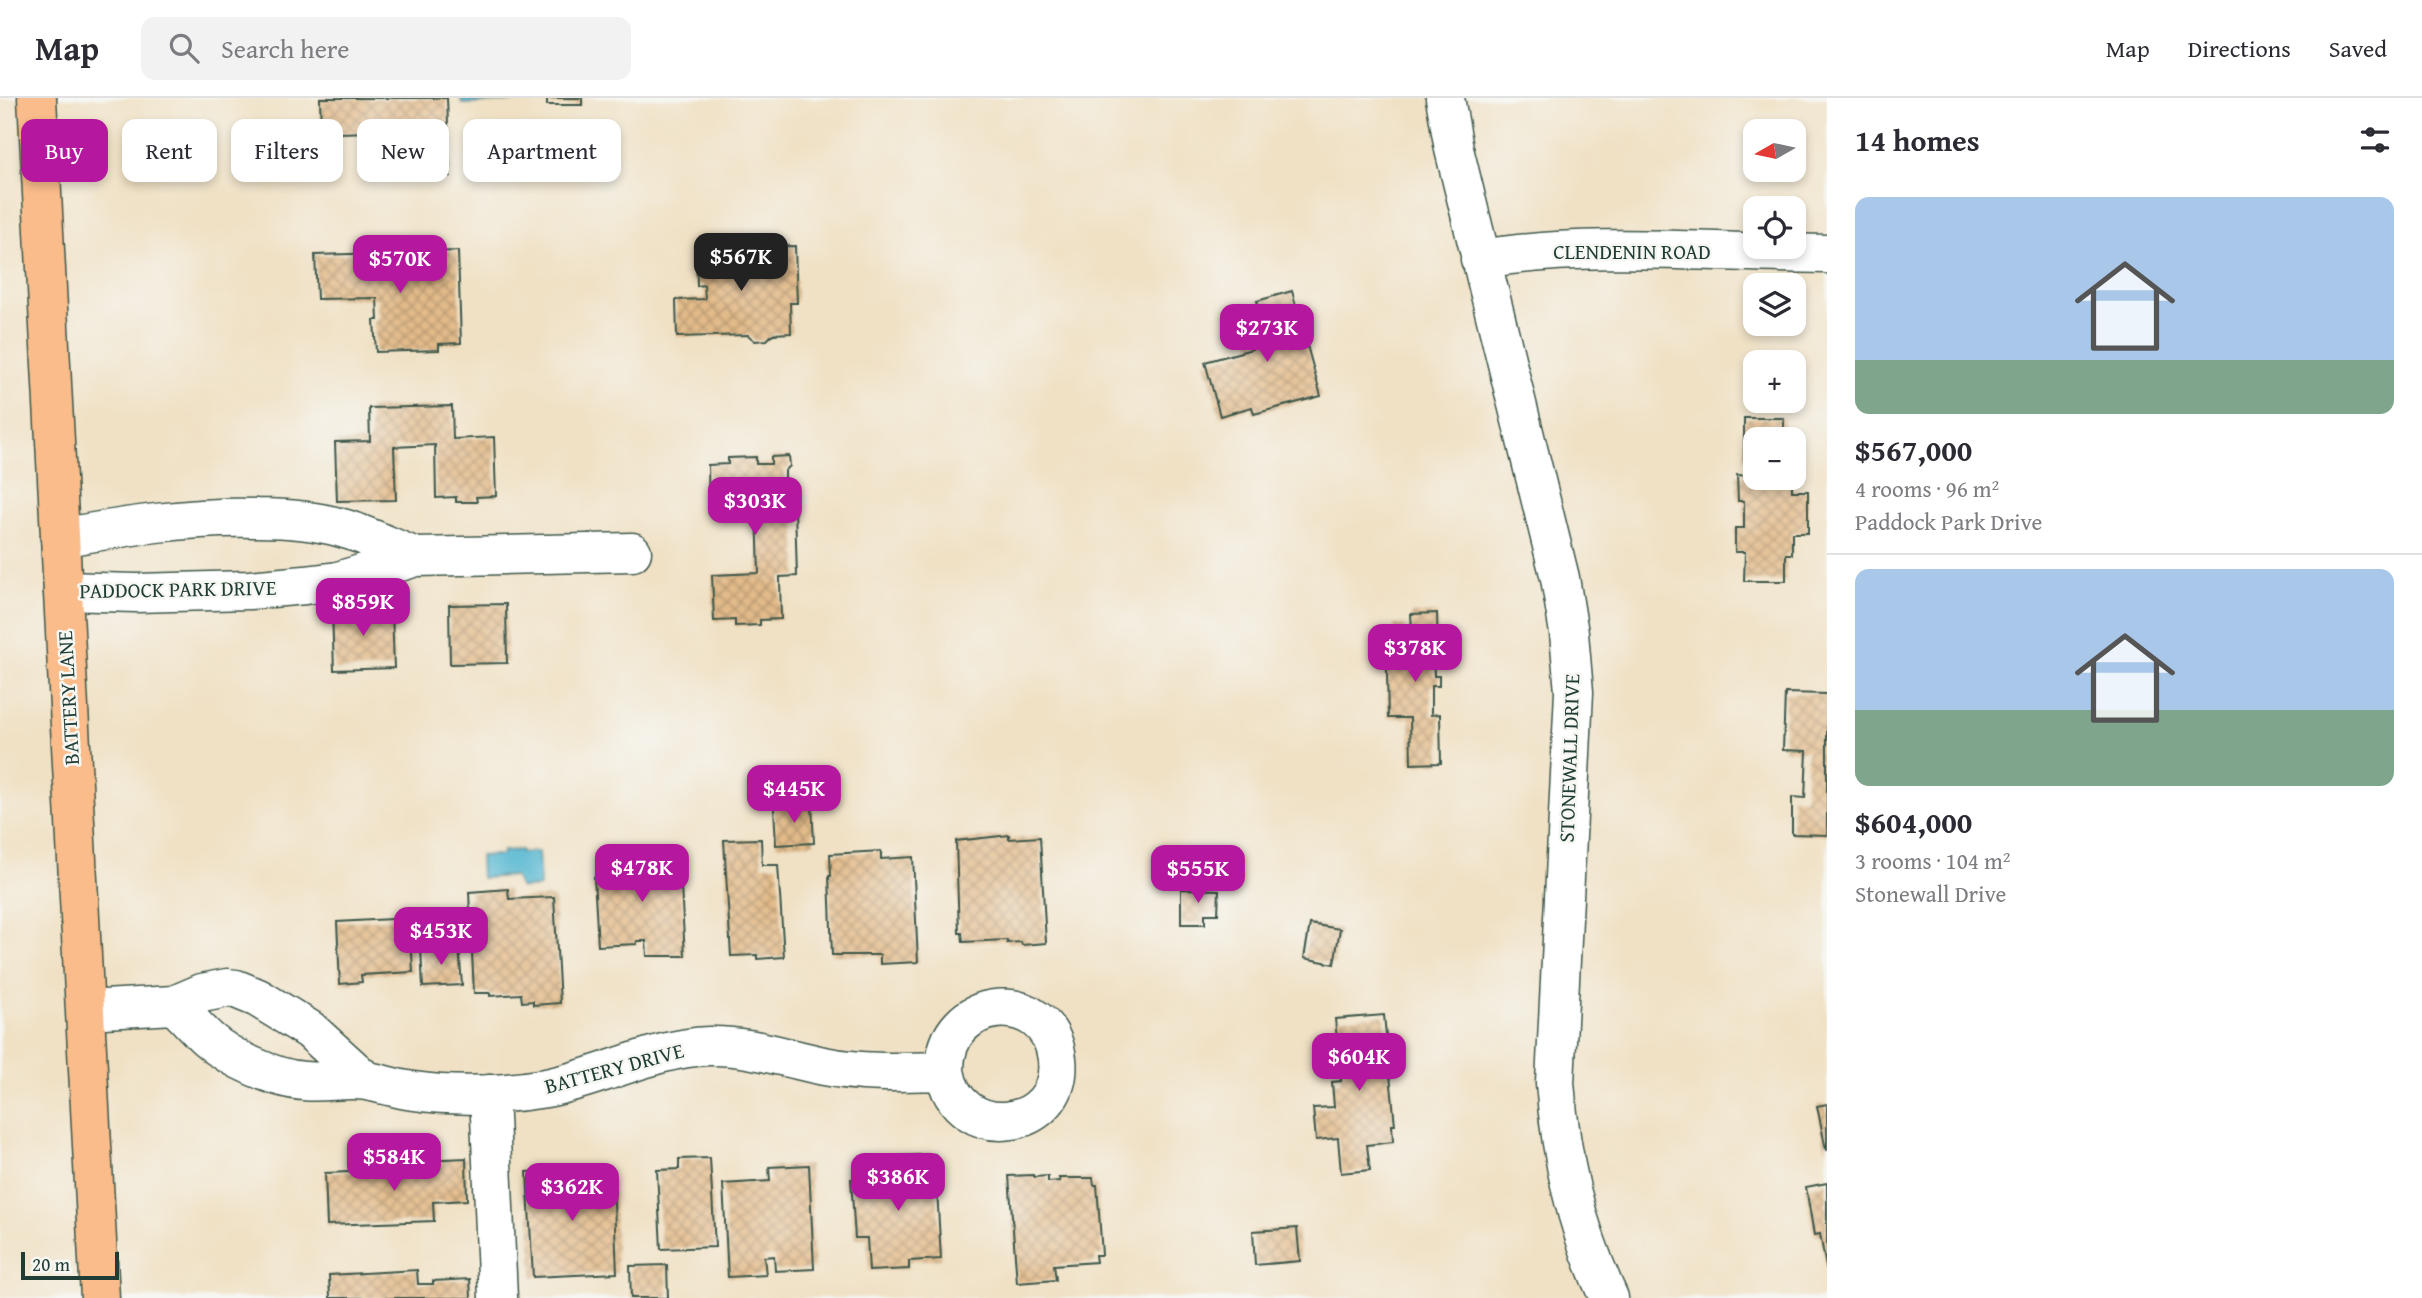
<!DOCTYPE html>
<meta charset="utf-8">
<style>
body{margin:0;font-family:"Gentium Book Plus",serif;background:#f2f2f3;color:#2b2b33;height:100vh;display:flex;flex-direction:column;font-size:26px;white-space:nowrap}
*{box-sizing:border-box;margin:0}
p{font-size:23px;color:#7c7c81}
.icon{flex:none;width:38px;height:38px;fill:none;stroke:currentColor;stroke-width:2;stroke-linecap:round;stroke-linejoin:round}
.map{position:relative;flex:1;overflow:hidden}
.panel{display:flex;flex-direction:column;background:#fff;width:595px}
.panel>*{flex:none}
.hud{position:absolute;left:21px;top:21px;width:665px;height:63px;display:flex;gap:14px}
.needle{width:46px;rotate:261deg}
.buttons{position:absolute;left:1743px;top:21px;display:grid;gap:14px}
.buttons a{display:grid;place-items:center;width:63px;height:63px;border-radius:14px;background:#fff;box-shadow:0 4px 10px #0003;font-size:35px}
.scale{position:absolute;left:21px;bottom:18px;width:98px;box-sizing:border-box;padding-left:7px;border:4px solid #1f3d34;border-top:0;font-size:19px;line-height:24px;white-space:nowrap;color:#1f3d34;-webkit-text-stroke:5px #f6f6f2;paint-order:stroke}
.price{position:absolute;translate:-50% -60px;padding:0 16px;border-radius:14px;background:#b5179e;color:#fff;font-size:23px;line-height:46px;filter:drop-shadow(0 2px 4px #0008)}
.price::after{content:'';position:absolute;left:50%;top:42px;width:21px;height:16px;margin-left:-10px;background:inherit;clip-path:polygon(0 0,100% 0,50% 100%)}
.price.selected{background:#222;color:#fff}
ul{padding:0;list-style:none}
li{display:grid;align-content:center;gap:14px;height:371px;padding:0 28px}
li+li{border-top:2px solid #e1e1e2}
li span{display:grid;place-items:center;height:217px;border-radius:14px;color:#555}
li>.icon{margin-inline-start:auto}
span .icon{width:126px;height:126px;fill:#fffc;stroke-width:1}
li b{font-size:30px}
h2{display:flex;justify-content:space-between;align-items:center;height:84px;padding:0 28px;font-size:30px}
.tag{padding:0 24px;border-radius:14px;background:#fff;box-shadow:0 4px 10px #0003;font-size:24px;line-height:63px}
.tag.selected{background:#b5179e;color:#fff}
header{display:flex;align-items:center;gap:42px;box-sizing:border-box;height:98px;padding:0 35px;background:#fff;border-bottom:2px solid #e1e1e2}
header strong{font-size:33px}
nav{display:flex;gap:38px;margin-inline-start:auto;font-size:24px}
.search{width:490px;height:63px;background:#f2f2f3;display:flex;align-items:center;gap:18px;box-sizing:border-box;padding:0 24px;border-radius:14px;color:#7c7c81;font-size:26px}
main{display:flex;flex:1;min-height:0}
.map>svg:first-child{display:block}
.water{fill:#51b5d0;stroke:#387982;stroke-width:2}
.building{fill:url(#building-cross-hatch)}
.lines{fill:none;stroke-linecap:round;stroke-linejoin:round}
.minor-casing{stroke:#3e564a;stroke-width:41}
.major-casing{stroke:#3e564a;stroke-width:41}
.minor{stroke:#fff;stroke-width:38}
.major{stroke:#f9bc8a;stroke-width:38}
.labels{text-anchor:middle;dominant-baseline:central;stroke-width:5;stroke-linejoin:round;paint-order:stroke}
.street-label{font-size:21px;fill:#1f3d34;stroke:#f6f6f2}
</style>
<header>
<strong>Map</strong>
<div class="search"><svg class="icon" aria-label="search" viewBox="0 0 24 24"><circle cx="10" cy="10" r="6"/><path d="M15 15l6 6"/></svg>Search here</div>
<nav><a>Map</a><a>Directions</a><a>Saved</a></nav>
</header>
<main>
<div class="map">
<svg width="1827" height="1200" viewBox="0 0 1827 1200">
<defs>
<pattern id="building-cross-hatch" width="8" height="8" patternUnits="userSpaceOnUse" patternTransform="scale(1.75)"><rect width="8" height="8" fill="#e3bb8a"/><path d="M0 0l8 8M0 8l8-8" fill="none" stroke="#b79972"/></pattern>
</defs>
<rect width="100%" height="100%" fill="#f6f6f2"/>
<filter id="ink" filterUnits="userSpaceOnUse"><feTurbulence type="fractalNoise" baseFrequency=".0143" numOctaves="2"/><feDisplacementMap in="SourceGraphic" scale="14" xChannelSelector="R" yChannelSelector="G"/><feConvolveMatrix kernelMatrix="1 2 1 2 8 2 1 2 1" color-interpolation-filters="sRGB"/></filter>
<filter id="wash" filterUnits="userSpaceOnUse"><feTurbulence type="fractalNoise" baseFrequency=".00686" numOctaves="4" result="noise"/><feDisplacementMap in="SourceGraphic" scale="28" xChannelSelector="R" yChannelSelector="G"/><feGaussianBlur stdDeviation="1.57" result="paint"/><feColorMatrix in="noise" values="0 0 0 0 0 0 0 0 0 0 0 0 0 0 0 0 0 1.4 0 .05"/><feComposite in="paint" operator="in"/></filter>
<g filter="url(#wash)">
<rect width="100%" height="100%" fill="#f0e1c5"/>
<path class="water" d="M461 0H522V3L462 6Z
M521 752V755L538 754 540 789 520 790 514 778 481 780 480 758 502 757 503 753Z"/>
<g id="blocks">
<path class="building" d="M320 0H447L450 78 411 80 410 39 372 40 371 34 339 35V32H321Z
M547 0H582V7H547Z
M795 148 797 205H790L791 235 773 236 767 242 755 243 748 237 677 239 676 202 705 201 704 187 697 188 696 151Z
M458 153 461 245 439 246V252L376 254 374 222H378L377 200 317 201 315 157Z
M1292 193 1321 298 1254 316 1252 309 1220 318 1205 264 1252 251 1246 227 1263 222 1257 203Z
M452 308 453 341 494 339 496 398 476 399 477 404H456V399L436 400 435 347 394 349 396 402 337 403 335 344 370 343 369 310Z
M1744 320H1784V341H1755V361H1744Z
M789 358 790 368 785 373V392L791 398V410H795L797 478 780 479 781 521 760 522V527L735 528V522L714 523 712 477 759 475 757 414 709 416 708 367 728 366V360L756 359V366H771V359Z
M1737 377 1755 378V380H1792V393H1808V435H1792V456H1786V483H1744L1745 454H1735V430H1744V403H1738Z
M373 504V511H392L394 570 334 572 332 512 350 511V505Z
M506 506 507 565 450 566 449 507Z
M1437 515 1438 557H1433L1434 578H1439V588H1431V617L1440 616 1441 665 1411 666 1410 620H1388L1386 532H1394V527H1405V532L1412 531 1411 516Z
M1785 595 1827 596V737L1792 736V699L1805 700 1807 653 1783 652Z
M812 707 814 745 776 747 774 709Z
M1009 737V741L1040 739 1046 845 1022 847 1021 844 1007 845V842L963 844 962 835H959L956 743Z
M761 741 762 767H778L784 859 757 861V857L731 858 724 742Z
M679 753 685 858H647L646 843H637V846L598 848 594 779 603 778 602 763 628 762V770L643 769 642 754Z
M881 753V761L913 759 918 864 880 866V857H832L829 778H831L830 756Z
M508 791 509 801 554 799 560 905 533 907V903L522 904 521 896 490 898V895H474L469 794Z
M1181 791 1219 792 1218 816H1205V826H1181Z
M410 820 413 874 361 877 362 884 340 886 337 824Z
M1310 826 1340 831 1334 866 1304 860Z
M459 849 462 887 423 889 421 851Z
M1384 917 1395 1027H1392L1393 1044 1367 1047 1370 1072 1341 1075 1338 1040 1316 1042 1313 1010 1334 1009 1332 984 1341 983 1335 921Z
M1827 1006V1052H1826L1817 1008Z
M935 1056 941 1161 909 1163V1171L869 1173 867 1140H855L851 1081H855V1073L898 1071V1058Z
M466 1060 467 1102 433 1104 434 1123 327 1127 325 1075 425 1071V1062Z
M710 1060 715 1149 661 1151 657 1072 679 1071V1061Z
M809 1067 814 1171 775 1173 774 1158 764 1159 766 1177 728 1179 723 1086 770 1083 769 1069Z
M564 1072V1077L575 1076V1073L598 1072V1075H610L611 1082H613L617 1175 533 1179 527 1074Z
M1033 1077 1034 1079 1048 1078V1084L1060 1083 1059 1080H1093L1094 1087H1097L1102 1157H1095L1096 1164 1054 1167 1056 1182 1017 1185 1009 1078Z
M1827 1085V1168L1826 1169 1820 1136 1814 1137 1806 1089Z
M1297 1130 1300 1163 1255 1167 1253 1133Z
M667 1167 668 1200H631L630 1168Z
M417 1172 418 1186H433V1183L470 1181 471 1200H330L329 1177Z"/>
</g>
</g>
<g filter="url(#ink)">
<use href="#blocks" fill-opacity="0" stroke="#3e564a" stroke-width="2"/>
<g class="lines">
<defs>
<path id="minor" d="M1445 0 1454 51 1560 480 1569 535 1574 594 1555 985C1561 1061 1576 1130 1609 1200
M1480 161C1595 143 1712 155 1827 156
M60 440C126 428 190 418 257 420 285 420 314 422 342 430 367 437 392 450 416 459L338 483 305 487 249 492 136 495 63 493
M416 459 632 454
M174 907C186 918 196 930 208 941 229 960 275 981 304 983 324 985 347 980 367 983 383 986 398 991 414 993 456 999 503 997 546 990 601 980 653 950 709 948 749 947 785 960 824 968 864 976 904 974 945 973 957 1048 1065 1034 1057 961 1049 888 943 896 945 973
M86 912 174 907 202 895 227 890 236 891 258 900 310 932 366 983
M489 996 498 1200"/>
<path id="major" d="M37 0 100 1200"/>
</defs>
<use href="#minor" class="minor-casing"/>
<use href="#major" class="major-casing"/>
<use href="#minor" class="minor"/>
<use href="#major" class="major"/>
</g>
</g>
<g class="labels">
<g class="street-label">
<text x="1632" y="153">CLENDENIN ROAD</text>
<text transform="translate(178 491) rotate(-1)">PADDOCK PARK DRIVE</text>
<text transform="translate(68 600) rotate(-93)">BATTERY LANE</text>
<text transform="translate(1569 660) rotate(-88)">STONEWALL DRIVE</text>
<text transform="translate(614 970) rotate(-15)">BATTERY DRIVE</text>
</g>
</g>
</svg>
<div class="buttons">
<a><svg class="needle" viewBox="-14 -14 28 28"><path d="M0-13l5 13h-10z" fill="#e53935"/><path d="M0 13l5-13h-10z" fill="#7c7c81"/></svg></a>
<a><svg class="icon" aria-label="locate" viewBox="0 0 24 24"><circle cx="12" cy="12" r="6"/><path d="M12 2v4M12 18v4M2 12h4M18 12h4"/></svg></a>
<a><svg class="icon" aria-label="layers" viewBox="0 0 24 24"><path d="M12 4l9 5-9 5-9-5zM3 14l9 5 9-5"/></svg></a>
<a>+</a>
<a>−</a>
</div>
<div class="scale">20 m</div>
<b class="price selected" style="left:741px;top:195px">$567K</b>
<b class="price" style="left:400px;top:197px">$570K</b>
<b class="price" style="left:1267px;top:266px">$273K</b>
<b class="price" style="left:755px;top:439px">$303K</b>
<b class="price" style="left:363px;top:540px">$859K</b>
<b class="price" style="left:1415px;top:586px">$378K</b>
<b class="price" style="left:794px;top:727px">$445K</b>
<b class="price" style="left:642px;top:806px">$478K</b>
<b class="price" style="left:1198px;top:807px">$555K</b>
<b class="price" style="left:441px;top:869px">$453K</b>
<b class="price" style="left:1359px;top:995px">$604K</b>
<b class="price" style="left:394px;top:1095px">$584K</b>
<b class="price" style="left:898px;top:1115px">$386K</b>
<b class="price" style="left:572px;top:1125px">$362K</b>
<div class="hud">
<a class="tag selected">Buy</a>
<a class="tag">Rent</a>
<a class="tag">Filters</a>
<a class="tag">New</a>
<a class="tag">Apartment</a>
</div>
</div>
<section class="panel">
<h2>14 homes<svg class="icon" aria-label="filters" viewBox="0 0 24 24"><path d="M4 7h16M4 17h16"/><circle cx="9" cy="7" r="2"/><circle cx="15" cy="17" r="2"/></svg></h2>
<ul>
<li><span style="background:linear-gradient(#a9c7e8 75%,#7fa58c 0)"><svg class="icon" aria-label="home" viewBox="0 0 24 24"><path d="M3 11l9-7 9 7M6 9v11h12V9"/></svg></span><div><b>$567,000</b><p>4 rooms · 96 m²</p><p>Paddock Park Drive</p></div></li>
<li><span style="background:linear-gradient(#a9c7e8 65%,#7fa58c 0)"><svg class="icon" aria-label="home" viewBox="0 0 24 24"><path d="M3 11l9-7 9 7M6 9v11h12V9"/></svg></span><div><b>$604,000</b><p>3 rooms · 104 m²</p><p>Stonewall Drive</p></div></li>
</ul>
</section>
</main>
